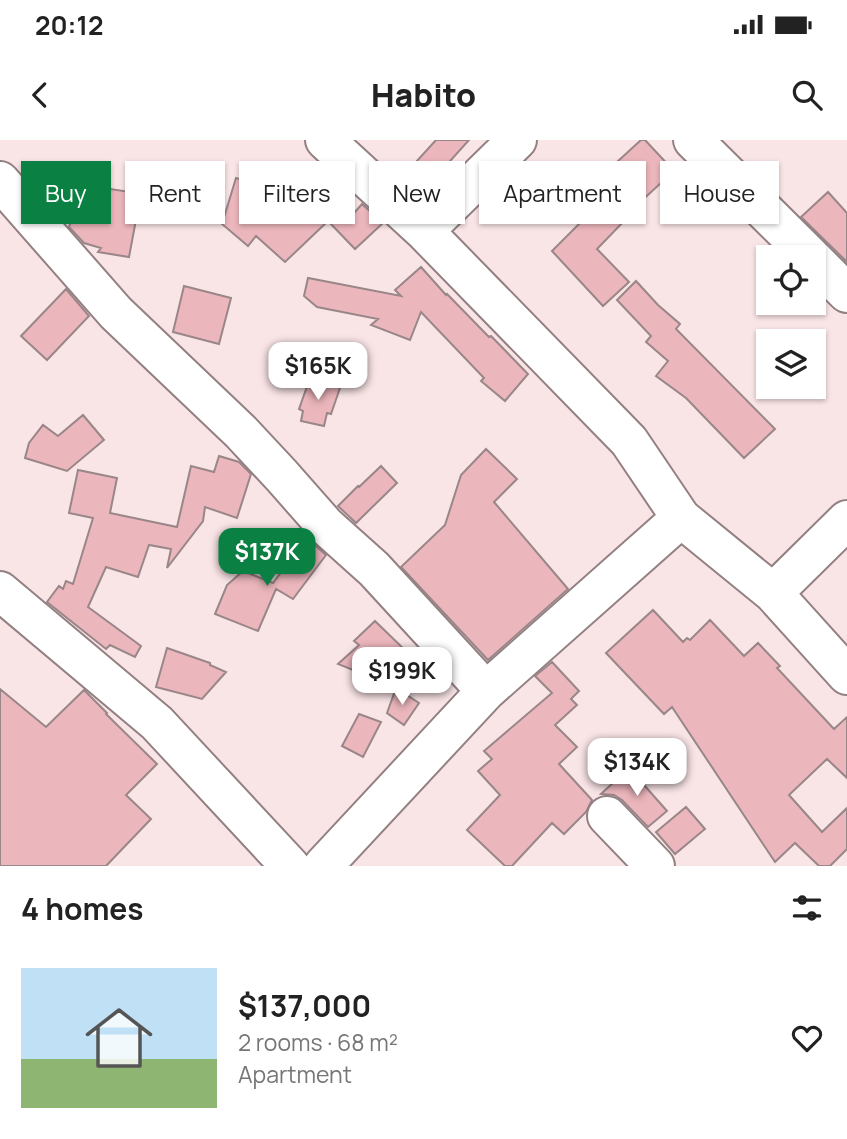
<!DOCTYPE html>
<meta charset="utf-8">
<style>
body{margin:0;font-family:Manrope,sans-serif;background:#f6f6f6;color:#222;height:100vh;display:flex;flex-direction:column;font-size:26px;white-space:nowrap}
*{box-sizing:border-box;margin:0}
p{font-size:23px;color:#767676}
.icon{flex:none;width:38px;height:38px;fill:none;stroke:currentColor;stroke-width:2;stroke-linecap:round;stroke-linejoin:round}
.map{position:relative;height:726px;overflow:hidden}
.side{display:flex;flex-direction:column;background:#fff;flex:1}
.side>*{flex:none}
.guide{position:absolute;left:21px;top:21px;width:805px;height:63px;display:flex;gap:14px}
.tools{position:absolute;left:756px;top:105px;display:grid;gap:14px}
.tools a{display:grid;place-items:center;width:70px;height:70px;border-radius:0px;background:#fff;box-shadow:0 2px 5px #0004;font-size:35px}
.price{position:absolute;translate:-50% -60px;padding:0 16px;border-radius:14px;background:#fff;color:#222;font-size:23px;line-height:46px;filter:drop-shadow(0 2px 4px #0008)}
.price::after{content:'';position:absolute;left:50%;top:42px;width:21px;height:16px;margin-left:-10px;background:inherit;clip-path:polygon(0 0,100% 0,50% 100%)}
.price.selected{background:#0b8043;color:#fff}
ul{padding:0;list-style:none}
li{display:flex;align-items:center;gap:21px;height:175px;padding:0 21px}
li span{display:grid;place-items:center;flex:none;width:196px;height:140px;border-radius:0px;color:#555}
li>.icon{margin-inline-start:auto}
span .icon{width:84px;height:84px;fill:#fffc;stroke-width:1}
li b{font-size:30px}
h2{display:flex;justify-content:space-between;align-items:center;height:84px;padding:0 21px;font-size:30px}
.pill{padding:0 24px;border-radius:0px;background:#fff;box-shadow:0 2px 5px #0004;font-size:24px;line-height:63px}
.pill.selected{background:#0b8043;color:#fff}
.status{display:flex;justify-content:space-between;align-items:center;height:49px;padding:0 35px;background:#fff;direction:ltr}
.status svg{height:19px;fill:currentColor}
header{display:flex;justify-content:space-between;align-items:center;height:91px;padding:0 21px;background:#fff;font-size:32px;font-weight:800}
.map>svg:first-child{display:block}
.building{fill:#ebb6bc;stroke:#998688;stroke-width:2}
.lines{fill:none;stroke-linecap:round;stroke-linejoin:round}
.minor-casing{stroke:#938082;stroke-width:42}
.minor{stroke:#fff;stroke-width:38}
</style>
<div class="status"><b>20:12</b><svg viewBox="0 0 49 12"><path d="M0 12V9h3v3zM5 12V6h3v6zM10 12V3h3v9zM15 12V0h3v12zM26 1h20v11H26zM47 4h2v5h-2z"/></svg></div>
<header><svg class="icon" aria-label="back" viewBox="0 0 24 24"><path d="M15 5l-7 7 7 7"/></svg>Habito<svg class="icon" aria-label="search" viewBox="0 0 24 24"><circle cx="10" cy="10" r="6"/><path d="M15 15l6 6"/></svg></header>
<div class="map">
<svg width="847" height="726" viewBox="0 0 847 726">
<rect width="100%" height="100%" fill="#f9e4e6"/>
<path class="building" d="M436 0H469L424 50 427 52 421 58 393 33 399 26 406 33Z
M641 0H645L674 31 625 76H629L597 109 629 142 603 166 552 111 585 78 571 64Z
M317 32 355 72 362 64 383 83 355 109 328 81 285 122 256 96 248 106 222 84 236 38 276 50 287 60Z
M63 35 65 42 130 52 126 73 130 74 139 64 129 117 98 112 101 108 84 103 69 87 72 78 64 80 44 57 39 43Z
M828 52 847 73V122L801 77Z
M421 127 446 155 447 154 489 197 491 196 528 234 505 261 481 241 484 238 421 172 410 200 371 185 378 179 317 167 304 156 308 138 401 156 395 150Z
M636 141 658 165 680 184 676 189 775 289 744 318 686 258 656 236 668 221 646 202 651 196 617 160Z
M184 146 231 158 219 204 173 192Z
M66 149 89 176 47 220 21 196Z
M310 238 340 248 331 274 327 273 324 286 301 281 303 271 299 269Z
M83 275 104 300 67 331 25 318 29 303 43 285 58 296Z
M486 309 517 339 494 362 568 449 488 520 401 427 445 385 461 335Z
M219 316 239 322 251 334 237 378 205 367 203 381 167 428 171 409 149 405 138 437 106 427 88 467 141 506 135 517 110 505 106 509 47 462 59 446 63 449 66 441 73 444 93 378 69 373 78 330 117 338 110 373 177 387 191 326 214 332Z
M381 326 397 343 356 383 338 366 358 346 359 347Z
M307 398 326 415 293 459 276 449 258 491 215 474 227 445 243 431 273 443 296 412 295 411Z
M653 470 683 502 687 498 690 500 710 480 744 516 758 503 780 526 777 528 834 589 847 577V638L827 619 789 655 822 692 847 668V709L830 726H819L795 703 775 722 672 567 664 574 606 513Z
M375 481 409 514 383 542 338 524 359 505 354 501Z
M167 508 210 523V525L226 532 202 559 156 547Z
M552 522 579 551 571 559 577 565 555 585 577 607 559 624 592 660 586 672 564 694 552 683 512 726H505L467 690 500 655 478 631 492 619 484 611 552 553 535 536Z
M396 548 419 563 404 585 387 573Z
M0 549 46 587 84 550 107 573 106 574 157 624 126 655 151 679 106 726H0Z
M359 574 381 582 363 617 342 606Z
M629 628 667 671 648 687 622 660 614 655 601 654Z
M686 667 705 689 675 714 656 692Z"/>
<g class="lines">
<defs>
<path id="minor" d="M325 0 424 91 629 301 681 378
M693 0 811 117
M0 41 116 173 241 292 282 336 326 386 374 429 486 551
M424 91 517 0
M814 120 847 153
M0 451 157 583 290 726
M773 453 847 380
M607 676 655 726
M323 726 486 551 681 378 773 453 847 535"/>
</defs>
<use href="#minor" class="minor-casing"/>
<use href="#minor" class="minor"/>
</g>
</svg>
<div class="tools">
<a><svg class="icon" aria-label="locate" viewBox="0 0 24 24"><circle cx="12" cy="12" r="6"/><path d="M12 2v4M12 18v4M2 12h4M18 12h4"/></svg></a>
<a><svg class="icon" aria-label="layers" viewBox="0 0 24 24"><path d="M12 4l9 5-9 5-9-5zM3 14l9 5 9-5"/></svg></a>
</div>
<b class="price" style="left:318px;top:262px">$165K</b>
<b class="price selected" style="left:267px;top:448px">$137K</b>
<b class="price" style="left:402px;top:567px">$199K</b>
<b class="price" style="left:637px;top:658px">$134K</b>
<div class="guide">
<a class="pill selected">Buy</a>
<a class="pill">Rent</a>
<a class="pill">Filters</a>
<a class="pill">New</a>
<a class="pill">Apartment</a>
<a class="pill">House</a>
</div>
</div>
<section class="side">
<h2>4 homes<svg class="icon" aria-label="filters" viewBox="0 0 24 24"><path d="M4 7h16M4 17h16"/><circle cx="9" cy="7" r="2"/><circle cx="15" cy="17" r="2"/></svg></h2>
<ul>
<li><span style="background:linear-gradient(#bfe0f5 65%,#8fb573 0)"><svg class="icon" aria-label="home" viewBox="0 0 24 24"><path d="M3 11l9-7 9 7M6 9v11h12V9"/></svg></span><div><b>$137,000</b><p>2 rooms · 68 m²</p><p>Apartment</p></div><svg class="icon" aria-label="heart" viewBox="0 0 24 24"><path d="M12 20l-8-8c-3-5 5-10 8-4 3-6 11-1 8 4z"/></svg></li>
</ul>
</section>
